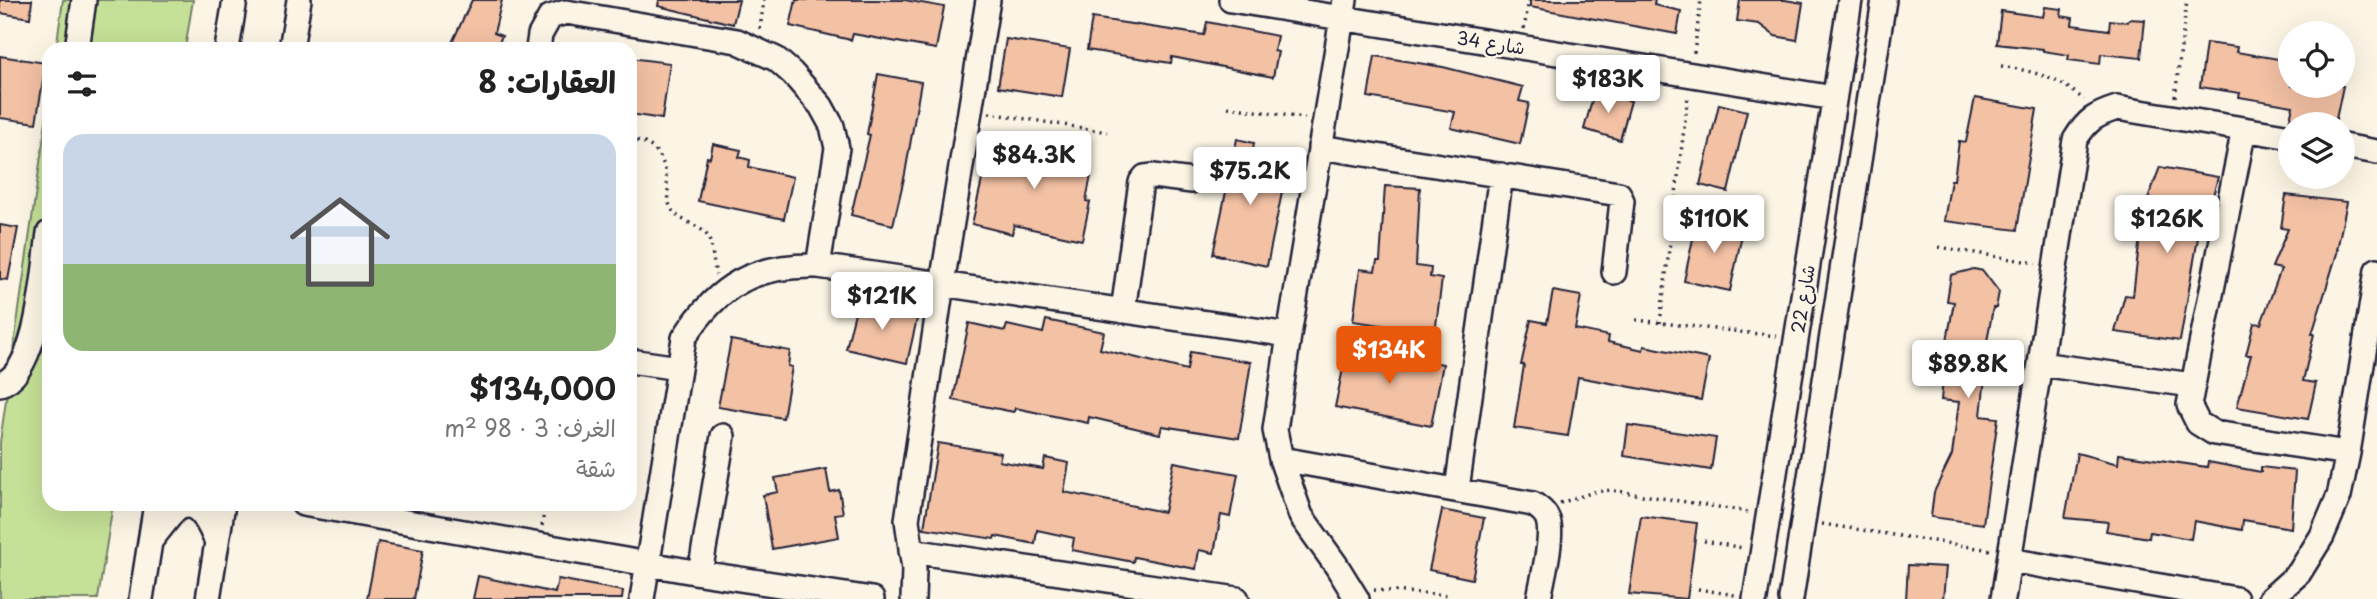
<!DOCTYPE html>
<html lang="ar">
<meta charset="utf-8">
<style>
body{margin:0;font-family:"Playpen Sans","Playpen Sans Arabic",sans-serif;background:#f2f2f2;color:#222;direction:rtl;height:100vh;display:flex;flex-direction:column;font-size:26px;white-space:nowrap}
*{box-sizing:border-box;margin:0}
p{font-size:23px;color:#767676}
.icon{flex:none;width:38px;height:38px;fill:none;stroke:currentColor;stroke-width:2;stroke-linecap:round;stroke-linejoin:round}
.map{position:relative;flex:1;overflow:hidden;direction:ltr}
.sheet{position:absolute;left:42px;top:42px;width:595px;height:469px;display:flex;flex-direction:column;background:#fff;border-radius:21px;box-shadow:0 7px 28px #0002;direction:rtl}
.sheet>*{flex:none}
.fabs{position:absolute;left:2278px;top:21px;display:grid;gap:14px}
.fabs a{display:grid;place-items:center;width:77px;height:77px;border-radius:50%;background:#fff;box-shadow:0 7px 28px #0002;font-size:35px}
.price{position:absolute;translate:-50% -60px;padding:0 16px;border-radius:7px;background:#fff;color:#222;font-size:23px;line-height:46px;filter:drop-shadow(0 2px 4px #0008)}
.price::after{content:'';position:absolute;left:50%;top:42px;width:21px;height:16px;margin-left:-10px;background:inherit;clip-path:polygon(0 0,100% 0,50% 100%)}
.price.current{background:#ea580c;color:#fff}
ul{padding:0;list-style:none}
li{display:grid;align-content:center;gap:14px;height:371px;padding:0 21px}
li span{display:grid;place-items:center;height:217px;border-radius:21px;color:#555}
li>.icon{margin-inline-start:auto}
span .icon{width:126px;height:126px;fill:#fffc;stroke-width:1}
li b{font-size:30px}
h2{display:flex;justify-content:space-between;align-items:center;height:84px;padding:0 21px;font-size:30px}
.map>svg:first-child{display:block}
.green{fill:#c5e097;stroke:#748169;stroke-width:2}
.building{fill:#f3c1a4;stroke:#22223b;stroke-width:2}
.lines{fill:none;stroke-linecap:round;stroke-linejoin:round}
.minor-casing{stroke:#22223b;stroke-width:28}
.path{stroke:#22223b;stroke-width:3.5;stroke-dasharray:2 5;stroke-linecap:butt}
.minor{stroke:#fcf5e5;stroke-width:23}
.labels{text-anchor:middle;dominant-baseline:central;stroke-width:5;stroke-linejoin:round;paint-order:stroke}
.street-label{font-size:18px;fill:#22223b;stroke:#fcf5e5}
</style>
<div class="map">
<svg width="2377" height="599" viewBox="0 0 2377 599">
<rect width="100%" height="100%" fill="#fcf5e5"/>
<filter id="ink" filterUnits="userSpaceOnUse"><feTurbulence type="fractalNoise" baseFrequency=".0143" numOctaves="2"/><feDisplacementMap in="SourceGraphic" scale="14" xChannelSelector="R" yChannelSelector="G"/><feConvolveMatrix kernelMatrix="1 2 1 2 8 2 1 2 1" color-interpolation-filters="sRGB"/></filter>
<g filter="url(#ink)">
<path class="green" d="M63 0H193L185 49H56Z
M49 100V504H113L98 599H0V442Z"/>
<path class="building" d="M0 0H32L30 18 0 13Z
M472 0H502L494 33 502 36 496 49H449Z
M659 0H739L733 24 658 6Z
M796 0H905L944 7 936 49 853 34 851 40 790 26Z
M1530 0H1655L1654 5 1681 11 1677 34 1530 7Z
M1740 0H1785L1803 3 1797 40 1775 36 1759 24 1737 21Z
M2045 7 2062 9 2061 16 2073 18 2072 25 2109 30 2110 20 2128 22 2129 19 2145 20 2141 58 2101 54 2100 64 2068 60 2069 55 2043 51V49L1997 44 2001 11 2043 17Z
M1092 18 1204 35 1207 22 1277 36 1274 51 1278 52 1273 77 1172 57 1171 63 1087 50Z
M1006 39 1070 49 1062 97 998 87Z
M2206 43 2237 47 2236 52 2291 61V86H2343L2335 124 2289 123 2293 106 2239 97 2240 93 2200 87Z
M0 56 46 63 36 123 0 118Z
M1375 56 1443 67 1523 87 1519 101 1529 103 1520 144 1451 128 1455 112 1368 97Z
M630 58 670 63 662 119 630 114Z
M878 74 921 82 905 174 893 225 851 215 870 135 867 134Z
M1595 90 1631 101 1620 140 1584 129Z
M1975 98 2037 109 2017 230 1944 221 1951 180H1954L1959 141 1966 142Z
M1719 104 1747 111 1728 192 1700 185Z
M1237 139 1254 143 1252 156 1288 163 1267 266 1213 254Z
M991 140 1045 152 1046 146 1086 155 1083 169 1092 170 1086 201 1090 202 1082 240 1014 225 1012 234 972 224Z
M713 144 741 150 739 157 750 160 749 167 793 177 784 219 698 201 707 157 710 158Z
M2160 167 2218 177 2209 210 2203 209 2180 341 2115 332 2125 295 2133 296 2139 245 2151 199H2148Z
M1385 186 1420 188 1416 266 1431 268 1430 277 1442 279 1435 333 1353 321 1360 269 1375 271 1377 261H1380Z
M2286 195 2347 202 2337 250H2338L2312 334H2314L2303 381 2316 383 2308 419 2237 407 2251 355H2246L2254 323 2261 324 2281 269 2272 267 2288 229 2281 228Z
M1697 220 1743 230 1730 291 1684 281Z
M0 225 18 228 8 280 0 279Z
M1974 269 1983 271 1999 292 1996 308H1993L1986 347H1988L1981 416 1998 418 1983 524 1931 517 1934 492 1952 455 1959 402 1941 400 1947 341 1954 302 1947 301 1951 275Z
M1553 291 1581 296 1575 329 1609 336 1608 342 1643 350 1644 346 1709 359 1701 400 1578 377 1568 436 1514 428 1524 365H1521L1531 320 1547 323Z
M858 300 918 314 907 363 846 349Z
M1046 320 1104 332 1100 349 1187 370 1190 352 1251 362 1239 438 1162 426 1160 434 1089 417 1088 423 1015 408 1014 412 953 400 969 323 1005 331 1007 325 1043 333Z
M731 340 790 351 788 366 792 367 783 418 718 407Z
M1348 345 1443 364 1431 426 1335 407Z
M1628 425 1716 438 1711 470 1624 456Z
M938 443 1001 453 999 461 1043 469 1045 458 1069 463 1064 492 1164 512 1174 462 1238 474 1230 517 1221 515 1214 553 1199 550 1196 569 1134 557 1133 562 1072 550 1074 538 1037 530 1035 544 995 536 994 539 924 528Z
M2077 453 2118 464 2119 454 2207 467 2208 462 2261 472V467L2295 471 2291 528 2243 520 2242 530 2194 521 2191 539 2150 532 2149 538 2106 531 2108 522 2065 518Z
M826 469 830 492 839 490 843 513 835 514 839 537 772 549 763 495 778 492 775 478Z
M1442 510 1484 518 1472 579 1429 570Z
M1641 516 1697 523 1687 599 1629 594Z
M378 542 423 550 414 599H367Z
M1908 565 1946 567 1943 599H1906Z
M478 576 555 593 558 579 623 591 622 599H473Z"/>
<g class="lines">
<defs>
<path id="minor" d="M1231 0 1834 98
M77 49 84 0
M227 49 235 0
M291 49 299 0
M538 49 540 35 550 17 566 12 737 41 776 59 792 73 821 106 832 126 837 148 818 266
M2244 129 2189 405 2198 423 2214 433 2348 453
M2343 146 2377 152
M1320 147 1619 194 1622 201 1614 272
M1123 311 1141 182 1145 177 1153 176 1192 181
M1289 335 1345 0
M630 361 679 368
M2040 364 2192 385
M0 384C39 374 44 267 49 233
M1281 459 1533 504C1540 509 1545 512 1548 520 1554 538 1542 579 1539 599
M1457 489 1501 175
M303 504 700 573 872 599
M151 540 174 511C198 494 209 525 217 542
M911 551 1237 599
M2009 560 2236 599
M700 573 723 436
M141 599 156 504
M208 599 223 504
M642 599 684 338C718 285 755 264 818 266L1289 335 1275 430 1281 459 1301 516 1336 565 1357 599
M913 599 914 569 907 520 942 284 988 0
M1755 599 1850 0
M1791 599 1884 0
M2003 599 2075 140C2087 120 2095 115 2117 108L2291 137
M2270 599 2299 573 2322 536 2339 496 2348 453 2377 270"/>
</defs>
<use href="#minor" class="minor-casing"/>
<path class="path" d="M760 29 764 0
M1524 29 1529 0
M1694 53 1701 0
M2001 66C2033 71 2060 78 2084 100
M2175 97 2187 0
M1228 107 1305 118
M989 113 1107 132
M630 139C661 144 665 162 668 190 669 195 668 202 670 206 677 223 699 222 708 237 713 247 713 263 716 275
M1939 247 2036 263
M1636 320 1776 336
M1660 323 1688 96
M1560 503 1594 492 1611 490 1749 512
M1822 524 1991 550
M542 526 545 504
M1704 541 1743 548
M1698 589 1735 595
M1374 590 1450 595"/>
<use href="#minor" class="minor"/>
</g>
</g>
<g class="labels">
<g class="street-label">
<text transform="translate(1491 42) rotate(9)">شارع 34</text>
<text transform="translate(1802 299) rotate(-81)">شارع 22</text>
</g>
</g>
</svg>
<div class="fabs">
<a><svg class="icon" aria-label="locate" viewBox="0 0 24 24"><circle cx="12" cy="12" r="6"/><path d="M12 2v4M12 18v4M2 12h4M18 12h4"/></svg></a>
<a><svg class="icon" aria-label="layers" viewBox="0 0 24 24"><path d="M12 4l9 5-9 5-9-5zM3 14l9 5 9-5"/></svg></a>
</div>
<b class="price" style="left:1608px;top:115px">$183K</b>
<b class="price" style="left:1034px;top:191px">$84.3K</b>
<b class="price" style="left:1250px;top:207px">$75.2K</b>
<b class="price" style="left:1714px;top:255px">$110K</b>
<b class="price" style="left:2167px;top:255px">$126K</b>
<b class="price" style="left:882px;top:332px">$121K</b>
<b class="price current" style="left:1389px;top:386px">$134K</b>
<b class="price" style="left:1968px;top:400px">$89.8K</b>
<section class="sheet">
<h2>العقارات: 8<svg class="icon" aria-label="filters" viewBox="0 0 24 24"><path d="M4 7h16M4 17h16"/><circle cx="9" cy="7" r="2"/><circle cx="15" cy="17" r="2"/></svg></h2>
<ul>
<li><span style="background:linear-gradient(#c9d6e8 60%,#8fb573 0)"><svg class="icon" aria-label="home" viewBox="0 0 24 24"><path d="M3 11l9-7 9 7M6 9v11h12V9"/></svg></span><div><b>$134,000</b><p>الغرف: 3 · 98 m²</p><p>شقة</p></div></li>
</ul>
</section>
</div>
